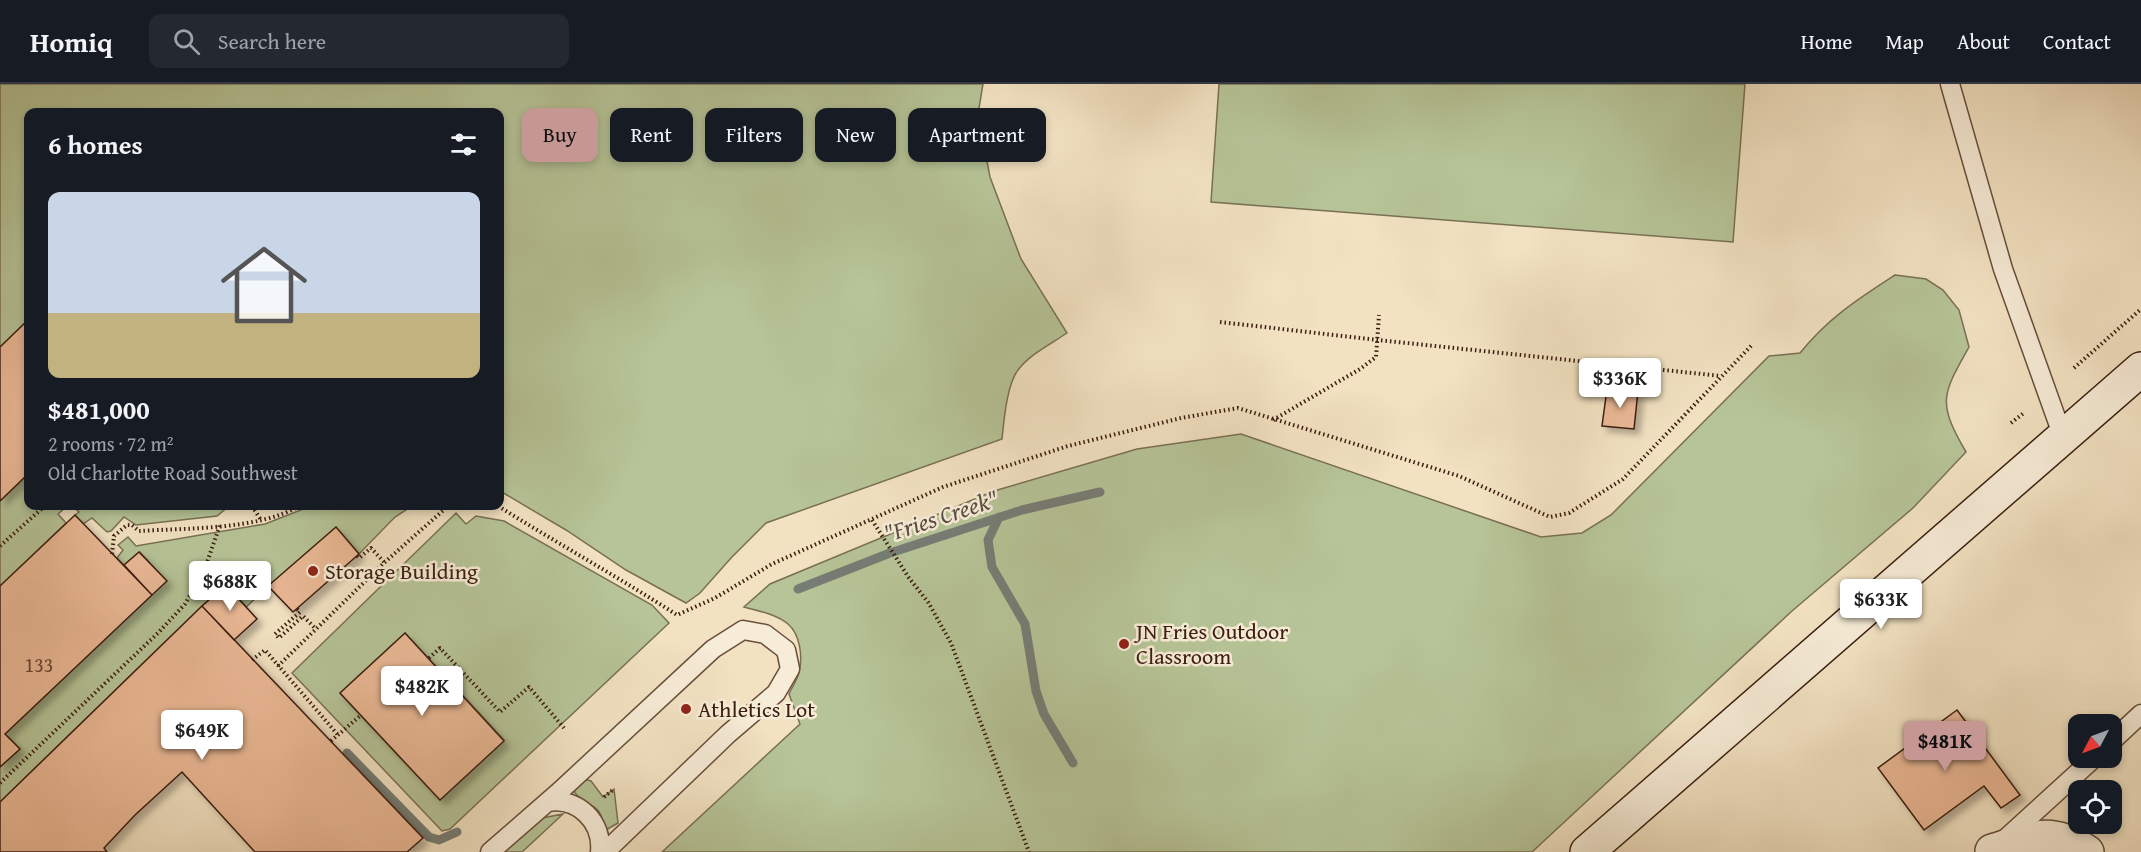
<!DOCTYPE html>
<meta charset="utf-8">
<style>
body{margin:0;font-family:"Gentium Book Plus",serif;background:#242831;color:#f1f3f6;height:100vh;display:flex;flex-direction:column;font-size:22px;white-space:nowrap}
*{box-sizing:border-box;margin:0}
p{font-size:20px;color:#9ea1a6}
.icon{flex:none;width:33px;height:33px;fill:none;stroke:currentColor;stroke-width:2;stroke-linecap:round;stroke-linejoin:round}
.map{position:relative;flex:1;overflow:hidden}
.drawer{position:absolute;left:24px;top:24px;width:480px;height:402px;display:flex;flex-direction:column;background:#171b24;border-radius:12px;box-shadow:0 3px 9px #0003}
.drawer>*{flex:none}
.top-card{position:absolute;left:522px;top:24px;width:570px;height:54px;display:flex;gap:12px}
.needle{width:39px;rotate:229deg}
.fabs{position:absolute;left:2068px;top:630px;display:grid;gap:12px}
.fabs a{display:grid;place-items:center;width:54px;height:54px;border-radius:12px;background:#171b24;box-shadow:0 3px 9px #0003;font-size:30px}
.price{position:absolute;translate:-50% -51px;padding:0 14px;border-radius:6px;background:#fff;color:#222;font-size:20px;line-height:39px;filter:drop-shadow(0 2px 3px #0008)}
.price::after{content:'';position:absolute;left:50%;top:36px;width:18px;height:14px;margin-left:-9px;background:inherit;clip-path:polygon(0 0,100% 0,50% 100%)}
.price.current{background:#c59692;color:#111}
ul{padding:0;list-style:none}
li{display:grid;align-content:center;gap:12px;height:318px;padding:0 24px}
li span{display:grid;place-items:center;height:186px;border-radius:12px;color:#555}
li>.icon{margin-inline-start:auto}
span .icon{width:108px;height:108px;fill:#fffc;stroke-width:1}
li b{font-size:26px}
h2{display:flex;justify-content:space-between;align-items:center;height:72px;padding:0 24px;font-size:26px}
.chip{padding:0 21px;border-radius:12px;background:#171b24;box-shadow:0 3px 9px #0003;font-size:21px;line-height:54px}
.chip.current{background:#c59692;color:#111}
header{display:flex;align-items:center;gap:36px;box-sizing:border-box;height:84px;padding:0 30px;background:#171b24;border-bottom:2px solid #363941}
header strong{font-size:28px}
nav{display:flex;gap:33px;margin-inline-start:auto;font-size:21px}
.search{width:420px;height:54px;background:#242831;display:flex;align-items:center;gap:15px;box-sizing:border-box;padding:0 21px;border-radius:12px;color:#9ea1a6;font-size:22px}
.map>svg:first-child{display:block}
.green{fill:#b6c497;stroke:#797054;stroke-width:1.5;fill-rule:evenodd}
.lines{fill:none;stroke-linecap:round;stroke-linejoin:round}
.stream{stroke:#767d75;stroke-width:9}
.building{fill:#eab895;stroke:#3c1d10;stroke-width:1.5;filter:url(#shadow)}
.service-casing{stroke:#6a4e3c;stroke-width:21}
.minor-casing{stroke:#6a4e3c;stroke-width:36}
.secondary-casing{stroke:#3c1d10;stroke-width:36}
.path{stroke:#3c1d10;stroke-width:4;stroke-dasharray:1.5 3;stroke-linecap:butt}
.service{stroke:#f7ecd7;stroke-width:18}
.minor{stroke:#f7ecd7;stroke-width:33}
.secondary{stroke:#f7ecd7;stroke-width:33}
.poi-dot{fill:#8f2418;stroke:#f7ecd7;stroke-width:2}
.labels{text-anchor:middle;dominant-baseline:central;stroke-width:5;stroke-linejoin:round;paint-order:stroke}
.number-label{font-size:20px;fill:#684431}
.poi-label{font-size:22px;fill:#3c1d10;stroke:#f7ecd7;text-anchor:start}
.water-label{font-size:24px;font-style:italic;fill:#594d43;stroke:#f7ecd7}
</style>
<header>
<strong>Homiq</strong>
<div class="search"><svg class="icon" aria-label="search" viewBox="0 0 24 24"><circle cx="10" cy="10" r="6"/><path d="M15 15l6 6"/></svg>Search here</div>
<nav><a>Home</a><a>Map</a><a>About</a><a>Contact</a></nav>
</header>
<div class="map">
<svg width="2141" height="768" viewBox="0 0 2141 768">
<defs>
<filter id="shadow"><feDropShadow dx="5.5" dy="5.5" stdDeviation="3" flood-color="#0004"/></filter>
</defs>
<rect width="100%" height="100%" fill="#f2e2c2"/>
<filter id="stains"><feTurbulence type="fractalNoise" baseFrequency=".00333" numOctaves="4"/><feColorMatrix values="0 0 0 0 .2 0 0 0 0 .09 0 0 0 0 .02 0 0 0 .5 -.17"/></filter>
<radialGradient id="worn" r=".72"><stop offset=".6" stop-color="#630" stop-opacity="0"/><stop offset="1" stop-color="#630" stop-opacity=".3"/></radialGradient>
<path class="green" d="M0 0H983L978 30 990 93 1021 175 1067 249C1051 260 1030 270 1018 286 1007 300 1004 336 1002 355L766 439 731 474 700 509 686 519 626 486 566 446 500 407V28H28V236L0 263Z
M1219 0H1745L1733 158 1211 118Z
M1895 191 1926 195 1943 206 1959 226 1969 263C1942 311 1937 318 1966 368L1913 424 1792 527 1532 768H662L800 640 789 610C792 603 798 595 799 588 803 573 800 550 788 540 776 530 758 527 744 523L770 500 994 407 1137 365 1241 350 1541 453 1582 449 1611 431 1769 272 1800 269C1828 234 1858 215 1895 191Z
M28 390V422H67L58 430 66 439 0 502V417Z
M72 422H229L217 432 136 441 124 433 111 447 107 448 92 434 83 440 75 431 79 428Z
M311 422H412L395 433 359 470 336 443 246 523 226 501 202 522 0 718V683L20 665 5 650 166 497 140 468 124 481 117 474 123 466 118 461 128 453 136 462 265 440Z
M456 429 466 440 476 432 504 437 652 521 669 539 450 745 442 747 292 589ZM405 549 504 656 440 716 340 609Z
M584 695 591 697 603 713 614 705 618 739 604 747C602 717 590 726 575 709L574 704Z
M563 730 522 768H502L542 734Z"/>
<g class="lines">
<path class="stream" d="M999 433 988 456 992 483 1025 540 1036 607 1044 630 1073 679
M798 505 890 469 1022 426 1100 408
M347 669 429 753 439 756 457 748"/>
</g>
<path class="building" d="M28 236V390L0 417V263Z
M1607 305 1638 307 1634 345 1602 342Z
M75 431 152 511 5 650 20 665 0 683V502Z
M336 443 359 470 293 528 268 502Z
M139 468 167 497 152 511 124 481Z
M226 501 257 535 234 556 202 522Z
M202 522 423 754 407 768H255L182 688 135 731 104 764 107 768H0V718Z
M405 549 504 657 440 716 340 609Z
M1957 626 2020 711 2001 724 1984 702 1924 746 1878 684Z"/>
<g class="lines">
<defs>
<path id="service" d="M1950 0 2003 185 2063 353
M2112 657 2141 630
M548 718C578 713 603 738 600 768
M2003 757 2094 674
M490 768 560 707 713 565 743 546 765 550 786 566 790 585 776 609 728 650 605 768"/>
<path id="minor" d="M1992 767C2032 755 2049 743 2087 768"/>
<path id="secondary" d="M1587 768 2141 285"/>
</defs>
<use href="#service" class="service-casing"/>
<use href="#minor" class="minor-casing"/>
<use href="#secondary" class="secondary-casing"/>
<path class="path" d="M1220 238 1378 256 1721 292
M2074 284 2141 225
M1273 336 1360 285 1376 273 1379 231
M2011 339 2025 328
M252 422 261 436
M498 422C557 459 618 493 677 531L715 514 772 480 943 403 1068 362 1181 334 1238 324 1459 392 1550 433 1569 429 1623 395 1752 261
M872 436 909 494 928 518 951 559 1029 768
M0 462 45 422
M112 470 114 452 127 441H132L139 447C186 444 259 446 299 422
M357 472 359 474 371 464 384 478
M297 525 300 528 275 550 279 554 303 532 316 545
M429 574 440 564 500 628 529 603 564 644
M252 576 265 566 338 651
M278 582 384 479 448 422
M331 657 361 631
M0 699 158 549 185 520 204 487 220 441
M604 713 614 705"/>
<use href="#service" class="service"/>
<use href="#minor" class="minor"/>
<use href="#secondary" class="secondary"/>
</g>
<g class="poi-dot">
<circle cx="313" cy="487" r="6"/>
<circle cx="1124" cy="560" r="6"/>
<circle cx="686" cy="625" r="6"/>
</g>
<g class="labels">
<g class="number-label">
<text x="39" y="580">133</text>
</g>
<g class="poi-label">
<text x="325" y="487">Storage Building</text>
<text x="1136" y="547">JN Fries Outdoor<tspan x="1136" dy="25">Classroom</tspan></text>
<text x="698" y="625">Athletics Lot</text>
</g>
<g class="water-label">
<text transform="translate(941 432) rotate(-18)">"Fries Creek"</text>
</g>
</g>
<rect width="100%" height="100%" filter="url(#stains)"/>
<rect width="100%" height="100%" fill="url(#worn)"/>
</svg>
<div class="fabs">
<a><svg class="needle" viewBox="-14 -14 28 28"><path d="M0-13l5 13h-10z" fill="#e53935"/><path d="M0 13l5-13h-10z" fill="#9ea1a6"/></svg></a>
<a><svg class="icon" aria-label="locate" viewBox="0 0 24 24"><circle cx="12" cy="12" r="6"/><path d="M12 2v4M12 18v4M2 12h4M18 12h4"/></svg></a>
</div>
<b class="price" style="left:1620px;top:325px">$336K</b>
<b class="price" style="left:230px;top:528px">$688K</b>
<b class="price" style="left:1881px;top:546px">$633K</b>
<b class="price" style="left:422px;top:633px">$482K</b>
<b class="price" style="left:202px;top:677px">$649K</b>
<b class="price current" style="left:1945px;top:688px">$481K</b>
<div class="top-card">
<a class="chip current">Buy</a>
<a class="chip">Rent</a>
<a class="chip">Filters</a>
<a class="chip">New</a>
<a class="chip">Apartment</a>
</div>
<section class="drawer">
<h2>6 homes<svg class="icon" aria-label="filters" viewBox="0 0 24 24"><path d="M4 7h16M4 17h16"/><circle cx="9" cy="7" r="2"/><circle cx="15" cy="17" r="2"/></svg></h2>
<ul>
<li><span style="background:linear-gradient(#c9d6e8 65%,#c2b280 0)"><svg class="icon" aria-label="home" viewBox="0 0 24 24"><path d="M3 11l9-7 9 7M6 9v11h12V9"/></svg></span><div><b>$481,000</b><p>2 rooms · 72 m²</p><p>Old Charlotte Road Southwest</p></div></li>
</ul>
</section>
</div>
